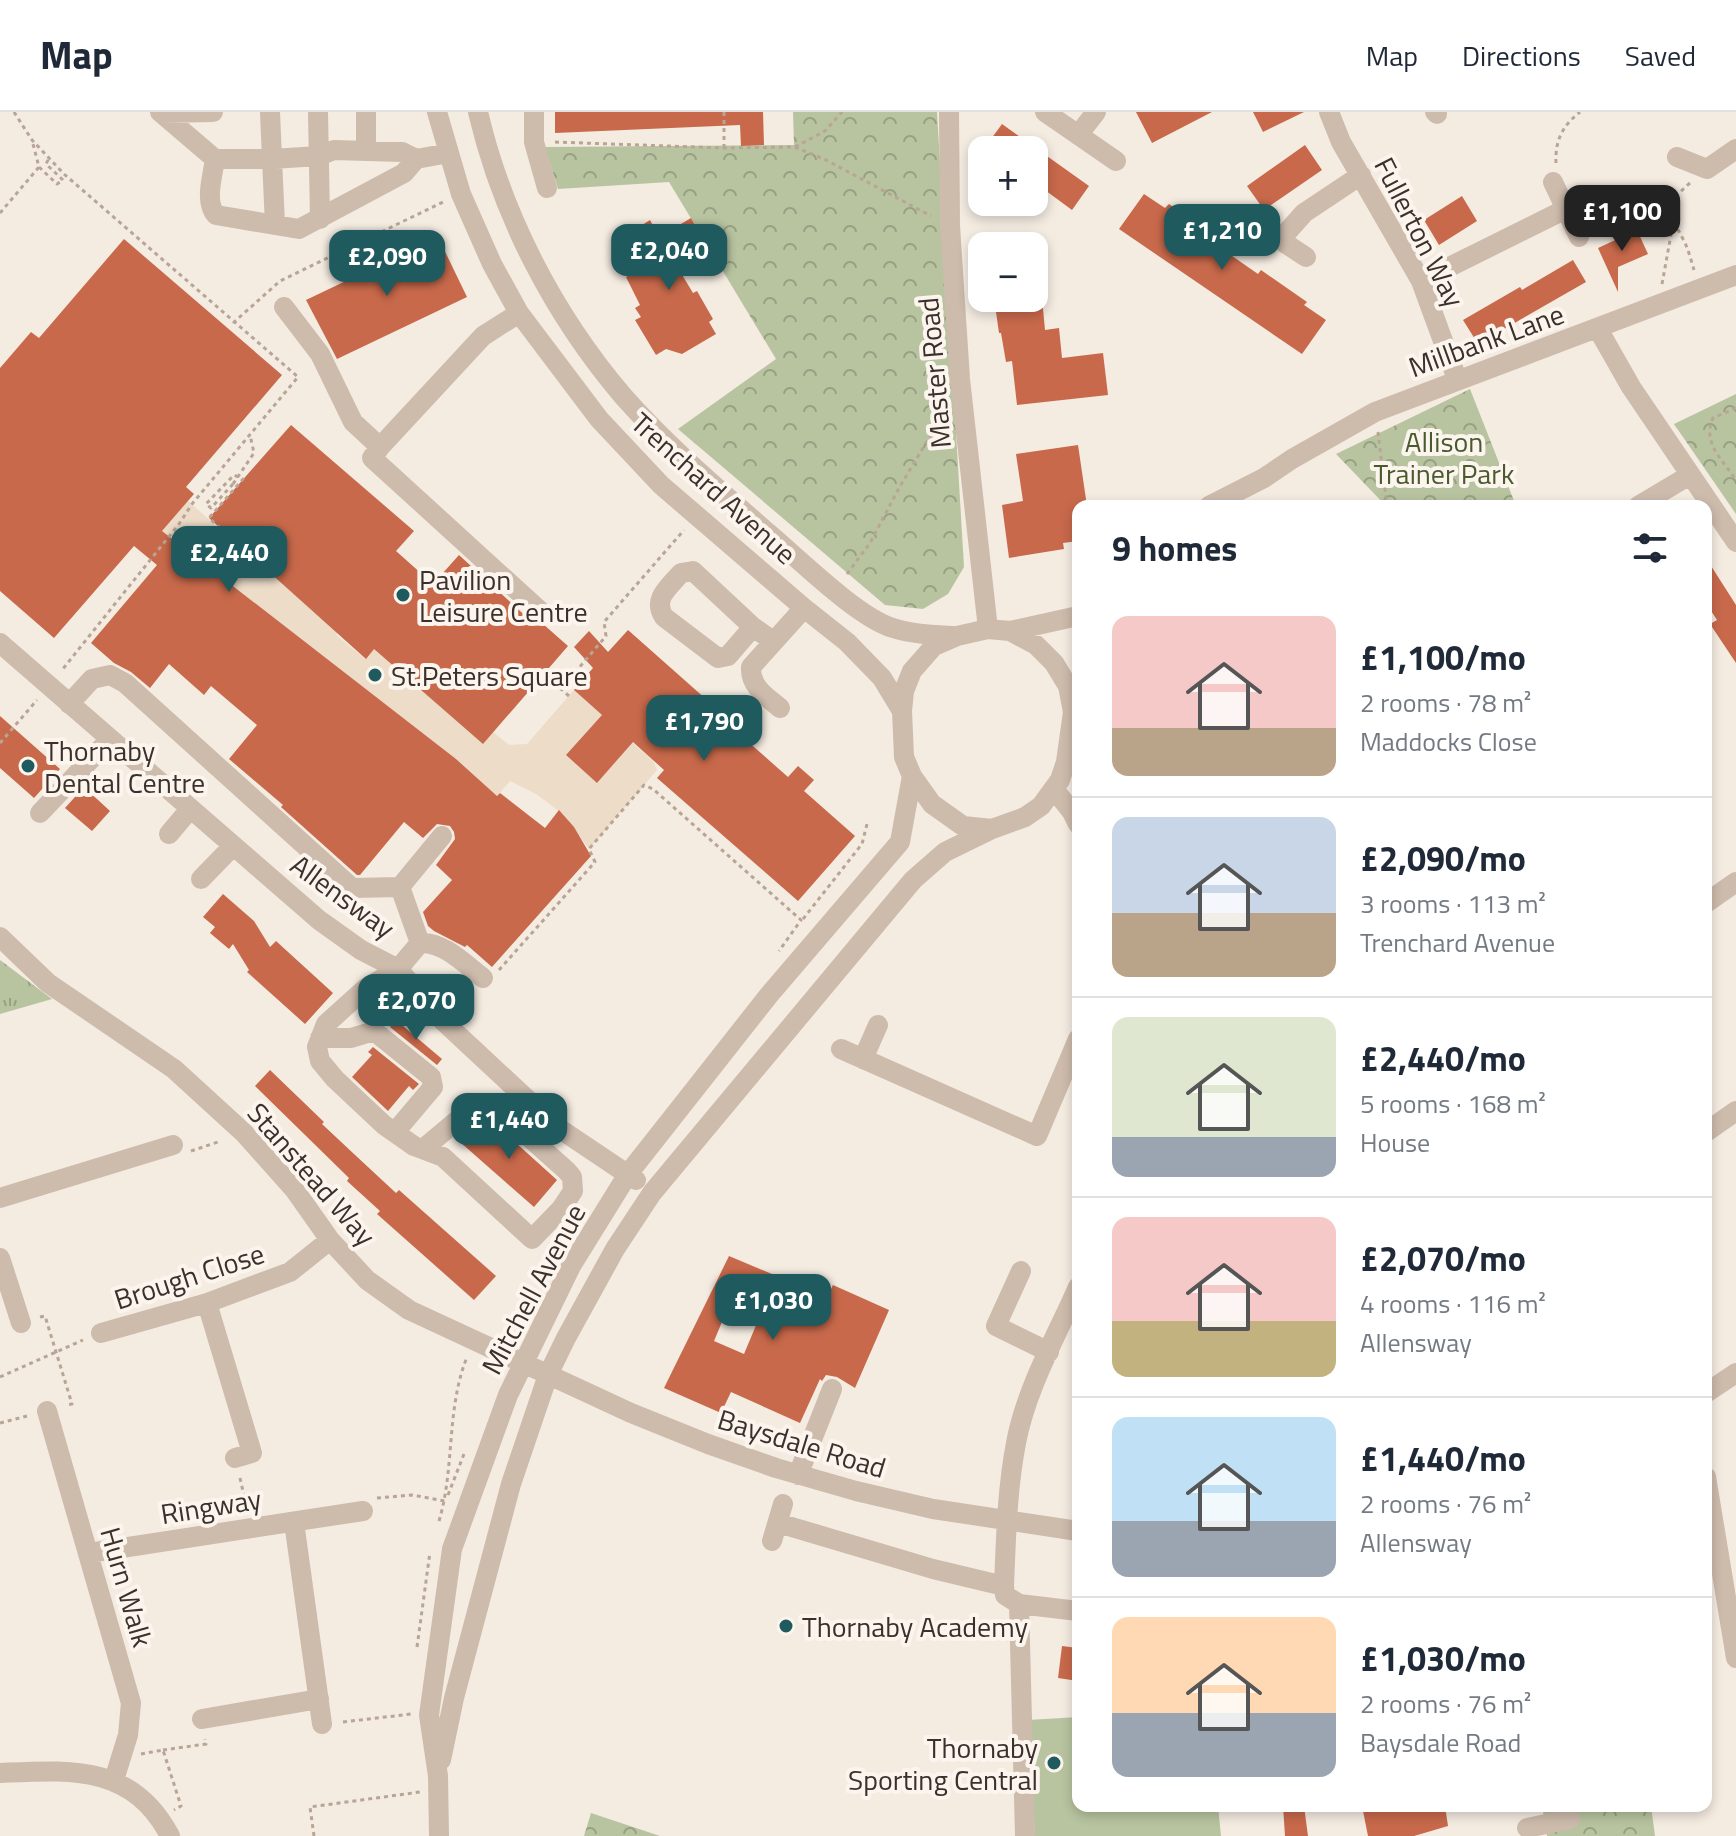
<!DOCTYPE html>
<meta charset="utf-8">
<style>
body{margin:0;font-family:"Titillium Web",sans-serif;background:#f2f2f3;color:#1f2937;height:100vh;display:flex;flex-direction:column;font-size:30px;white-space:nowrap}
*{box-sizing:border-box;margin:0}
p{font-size:26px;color:#747a83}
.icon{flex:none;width:44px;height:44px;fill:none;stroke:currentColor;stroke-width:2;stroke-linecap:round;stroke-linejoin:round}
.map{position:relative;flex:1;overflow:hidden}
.sheet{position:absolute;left:1072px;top:388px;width:640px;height:1312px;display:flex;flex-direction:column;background:#fff;border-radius:16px;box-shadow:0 4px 12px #0003}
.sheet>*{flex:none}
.buttons{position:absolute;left:968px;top:24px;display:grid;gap:16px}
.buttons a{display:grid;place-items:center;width:80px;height:80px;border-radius:16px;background:#fff;box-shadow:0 4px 12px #0003;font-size:40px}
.price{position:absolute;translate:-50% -68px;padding:0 18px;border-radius:16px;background:#1f5a5e;color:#fff;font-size:26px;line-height:52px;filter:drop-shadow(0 2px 4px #0008)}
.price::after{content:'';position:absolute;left:50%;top:48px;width:24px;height:18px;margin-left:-12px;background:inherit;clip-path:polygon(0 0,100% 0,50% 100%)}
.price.on{background:#222;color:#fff}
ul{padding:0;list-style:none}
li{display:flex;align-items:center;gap:24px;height:200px;padding:0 40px}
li+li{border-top:2px solid #e0e1e3}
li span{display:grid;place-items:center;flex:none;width:224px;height:160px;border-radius:16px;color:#555}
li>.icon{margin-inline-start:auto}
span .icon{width:96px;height:96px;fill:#fffc;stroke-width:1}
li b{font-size:34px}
h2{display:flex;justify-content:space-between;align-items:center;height:96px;padding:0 40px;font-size:34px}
header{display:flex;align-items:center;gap:48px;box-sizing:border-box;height:112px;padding:0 40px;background:#fff;border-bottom:2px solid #e0e1e3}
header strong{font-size:38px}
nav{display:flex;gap:44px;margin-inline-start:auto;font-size:28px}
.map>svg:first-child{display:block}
.grass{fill:url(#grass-tufts)}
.park{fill:url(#park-crowns)}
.pitch{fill:#b8c4a0}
.plaza{fill:#ecdcc8;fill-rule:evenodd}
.building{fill:#c8694b;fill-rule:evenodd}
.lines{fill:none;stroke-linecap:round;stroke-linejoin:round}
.path{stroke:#b9a596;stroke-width:3;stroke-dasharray:4 4;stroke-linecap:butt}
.minor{stroke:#cdbbac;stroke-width:20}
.path-bridge{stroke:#b9a596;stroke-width:3;stroke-dasharray:4 4;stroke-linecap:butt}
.poi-dot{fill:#1f5a5e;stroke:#fbf5ee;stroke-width:3}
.labels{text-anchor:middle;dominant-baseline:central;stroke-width:8;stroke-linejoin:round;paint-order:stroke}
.street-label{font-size:28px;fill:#3b302b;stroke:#fbf5ee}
.park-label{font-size:28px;fill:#4a5a2e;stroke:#fbf5ee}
.poi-label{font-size:28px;fill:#3b302b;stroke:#fbf5ee;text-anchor:start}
</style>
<header>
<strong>Map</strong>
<nav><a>Map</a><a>Directions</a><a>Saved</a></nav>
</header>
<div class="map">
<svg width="1736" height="1724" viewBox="0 0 1736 1724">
<defs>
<pattern id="grass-tufts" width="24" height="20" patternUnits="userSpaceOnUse" patternTransform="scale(2)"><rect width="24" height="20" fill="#b8c4a0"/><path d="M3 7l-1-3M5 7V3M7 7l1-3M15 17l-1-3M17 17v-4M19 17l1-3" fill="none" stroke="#97a083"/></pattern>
<pattern id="park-crowns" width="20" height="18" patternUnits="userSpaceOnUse" patternTransform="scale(2)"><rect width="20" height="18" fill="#b8c4a0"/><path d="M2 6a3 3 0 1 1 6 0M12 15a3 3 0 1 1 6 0" fill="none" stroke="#97a083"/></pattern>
</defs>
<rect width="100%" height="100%" fill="#f4ebe1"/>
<path class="grass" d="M0 848 52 887 0 902Z"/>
<path class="park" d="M793 0H937L964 455 948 482 923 497 885 493 678 317 776 247 669 70 558 77 545 35 794 33Z
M1470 277 1516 394H1386L1336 342Z
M1736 282V402L1674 312Z
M1542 1694H1651L1655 1724H1547Z
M591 1701 660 1724H584Z"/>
<path class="pitch" d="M1078 1605V1694H1218L1221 1724H1035L1028 1608Z"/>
<path class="plaza" d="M188 389 329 513 348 494 385 529 377 540 483 631 493 620 509 633 527 632 574 578 653 649 657 658 589 737 563 702 536 682 510 669 497 684 456 647 162 419ZM346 510 376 534 365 547 336 523ZM589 618 619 646 597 671 567 644Z"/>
<path class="building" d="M555 0H763L764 33 741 34 740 13 555 21Z
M1136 0H1212L1152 31Z
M1253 0H1304L1263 20Z
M1002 12 1089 74 1072 98 1034 70V38H983Z
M1305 33 1322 58 1264 98 1247 74Z
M1144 82 1165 96 1169 92 1215 123 1212 130 1258 162 1261 158 1307 190 1304 193 1326 208 1302 242 1119 117Z
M1462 84 1477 109 1439 133 1424 108Z
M691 106 703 128 672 146 693 181 697 179 713 207 709 210 716 222 682 242 666 237 656 243 635 208 641 205 635 196 640 193 626 165 649 152 631 120 650 108 659 125Z
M1637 118 1648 142 1618 155V180L1598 136Z
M438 125 467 185 337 247 306 188Z
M124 127 282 263 186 375 194 382 162 419 456 647 497 684 500 681 545 716 559 698 574 715 591 744 492 855 467 833 465 835 434 819 428 814 423 800 452 768 436 753 455 727 454 720 450 714 437 712 423 726 404 710 360 763H357L281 695 283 693 229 647 257 613 211 574 204 583 169 552 150 576 131 560 114 551 91 531 157 453 134 434 54 526 0 479V256L31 220 39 226Z
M1573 148 1586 170 1478 232 1463 208 1520 175 1522 178Z
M994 186H1042L1045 218 1059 216 1062 246 1103 241 1108 283 1017 293 1012 249 1006 250 1001 221H999Z
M291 313 414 419 396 439 433 472 459 443 531 509 543 512 568 534 483 632 374 537 366 547 209 406Z
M1078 333 1087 394H1078V429L1063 431 1064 437 1009 446 1002 393 1023 389 1016 342Z
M1706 446 1736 493V551L1710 512 1717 508 1706 491Z
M628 518 707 588 704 591 788 665 798 654 814 668 804 679 855 724 798 789 657 666 664 658 633 630 597 671 566 643 602 603 574 578 593 556 574 535 589 519 608 540Z
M0 604 60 657 34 686 0 656Z
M84 675 110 699 92 719 65 696Z
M223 782 254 809 270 835 276 829 333 881 305 912 247 860 249 858 233 832 229 837 210 821 215 815 203 805Z
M396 908 442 947 437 953 390 915Z
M373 935 419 972 413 978 409 974 388 999 352 965 372 943 368 940Z
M270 958 324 1010 322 1012 354 1042 396 1081 399 1078 496 1164 474 1188 377 1102 380 1099 347 1069 349 1066 255 974Z
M483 1004H486L557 1068 534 1095 460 1030Z
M729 1144 827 1185 833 1173 889 1198 855 1276 837 1265 826 1263 822 1269 820 1267 800 1311 731 1280 721 1301 664 1276ZM727 1198 757 1211 744 1242 714 1229Z
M1062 1534 1078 1536V1569L1058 1566Z
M1283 1694H1304L1308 1724H1285Z
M1362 1694H1445L1448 1714 1414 1724H1368Z"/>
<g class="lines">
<path class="path" d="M14 0 32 28 64 62 298 265 192 392 179 412 62 558
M724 0V36
M555 30 724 36 795 35 826 48 931 104
M795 35 825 19 842 0
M1556 51C1555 29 1562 14 1580 0
M39 55 57 72 63 68 46 52 49 46
M1690 71C1660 97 1668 97 1683 127 1688 136 1691 148 1694 158
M0 101 39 55 33 32
M362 129 373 155
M1662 172 1673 112
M233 211 280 169 443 90
M1736 296 1713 306C1702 331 1722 347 1736 368
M1378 320 1387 394
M233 372 254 341 250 323
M847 462 870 431 899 376 944 301
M569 584 561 577 606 524 604 510 684 418
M0 631 37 588
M803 807 862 732 867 712
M499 858 595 750 589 737 644 673 653 677 801 808 779 839
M457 894 471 879
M191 1039 221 1029
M40 1205 45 1204 72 1292 66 1293
M0 1265 83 1228
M0 1311 27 1304
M240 1366 247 1397
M448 1383 464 1342
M377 1386 412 1383 445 1389
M439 1409C455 1356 446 1297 467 1245
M417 1535 430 1440
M343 1610 411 1602
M163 1638 206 1632 205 1627
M141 1642 163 1638 181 1694 174 1698
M314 1724 310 1695 420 1680"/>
<path class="minor" d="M160 0 215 47C213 63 204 90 216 103L299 117 404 61 416 47
M270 0 272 47 319 44 334 38 402 40 416 47 449 41
M318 0 320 107
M437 0 461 82 492 152 519 201 599 307 661 373 804 496 847 530 882 566 902 599
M478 0C502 103 554 203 623 284 667 334 718 377 768 421 799 447 857 505 893 516 912 522 933 523 953 524
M534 0V30L547 76
M949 0 950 114 960 267 988 517
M1045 0 1116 49
M1329 0 1341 30 1421 169 1457 267
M1435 0 1437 2
M162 1 213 0
M1078 23 1096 0
M366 39V0
M1677 45 1707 57 1736 37
M215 47H272L275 113
M1553 70 1579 125
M1256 112 1306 145
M1280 128 1304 101 1361 63
M1421 169 1566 97
M284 195 320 242 353 310 380 335 483 224 519 201
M1598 217 1631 275 1736 430
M380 335 372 346 540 499
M1209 394 1264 366 1292 347 1375 300 1736 163
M1638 394 1690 363
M753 515 728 544 718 546 664 505C652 487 669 475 681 461L693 459 753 515 773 529
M1010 519 1078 504
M0 531 319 808 361 838 398 857 443 909 557 1015 636 1068
M69 592 92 567 110 563 125 571 352 776 400 775
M780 596C767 585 750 575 751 555L804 496
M1054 677 1072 700 1078 712
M40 701 110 627
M169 722 190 697
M201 767 233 734
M1706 791 1736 770
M0 825 48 871 174 957 244 1021 294 1077 330 1128 367 1168 409 1198 631 1301 708 1332 776 1356 856 1379 933 1397 1078 1419
M420 831 400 775 442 724
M320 926H351L374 919 431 965 433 975 395 1020
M841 937 1037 1024 1078 927
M863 947 878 913
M1706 1020 1736 999
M423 1037 478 991H491L567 1059 572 1065 573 1079 561 1097 532 1127 443 1045 414 1034 384 1013 335 967 320 949 317 935 326 912 366 876 398 857 420 831C443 829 466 853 483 866
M0 1086 173 1033
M0 1146 21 1211
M1021 1159 996 1214 1049 1240
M1078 1175C1056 1225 1026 1277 1016 1331 1007 1378 1006 1426 1004 1474L1005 1483 1019 1492 1078 1499
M207 1191 252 1341 235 1346
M101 1221 207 1191 290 1160 330 1128
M1706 1281 1736 1261
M47 1299 131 1591 128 1623 114 1668
M798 1363 832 1277
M1706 1365 1736 1546
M294 1410 322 1612
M778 1411 933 1457 1004 1474
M772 1429 783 1392
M89 1441 363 1399
M1019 1492 1025 1724
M202 1607 319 1587
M441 1648 454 1586 511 1372 548 1263 566 1226 615 1137 652 1081 913 768 945 740 992 717
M0 1661C71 1658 132 1652 170 1724
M1527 1716 1570 1707
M439 1724 438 1664 429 1603 452 1437 508 1283 571 1154 628 1062 769 883 900 730 912 664 904 645 902 599 904 579 912 559 934 534 957 524 988 517 1010 519 1036 533 1054 551 1068 574 1073 600 1066 650 1060 668 1041 694 1025 705 992 717 963 714 932 692 912 664"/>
<path class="path-bridge" d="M233 372 211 396 206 392 234 363 243 367 209 406 253 444"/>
</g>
<g class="poi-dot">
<circle cx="403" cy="483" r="8"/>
<circle cx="375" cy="563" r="8"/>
<circle cx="28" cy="654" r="8"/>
<circle cx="786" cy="1514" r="8"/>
<circle cx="1054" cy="1651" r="8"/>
</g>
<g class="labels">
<g class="street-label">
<text transform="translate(1420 120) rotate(63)">Fullerton Way</text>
<text transform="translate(1486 228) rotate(-20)">Millbank Lane</text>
<text transform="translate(934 261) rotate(-95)">Master Road</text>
<text transform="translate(714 376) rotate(42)">Trenchard Avenue</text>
<text transform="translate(343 784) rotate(36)">Allensway</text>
<text transform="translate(312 1062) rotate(49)">Stanstead Way</text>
<text transform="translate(189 1164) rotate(-18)">Brough Close</text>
<text transform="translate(533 1177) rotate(-62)">Mitchell Avenue</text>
<text transform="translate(802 1331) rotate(17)">Baysdale Road</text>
<text transform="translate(211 1394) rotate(-9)">Ringway</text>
<text transform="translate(127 1475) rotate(74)">Hurn Walk</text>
</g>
<g class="park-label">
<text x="1444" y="329">Allison<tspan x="1444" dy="32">Trainer Park</tspan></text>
</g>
<g class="poi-label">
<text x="419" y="467">Pavilion<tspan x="419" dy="32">Leisure Centre</tspan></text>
<text x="391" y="563">St.Peters Square</text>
<text x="44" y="638">Thornaby<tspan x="44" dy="32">Dental Centre</tspan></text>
<text x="802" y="1514">Thornaby Academy</text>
<text x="1038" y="1635" text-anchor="end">Thornaby<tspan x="1038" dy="32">Sporting Central</tspan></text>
</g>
</g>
</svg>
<div class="buttons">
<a>+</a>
<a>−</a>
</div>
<b class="price on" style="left:1622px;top:141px">£1,100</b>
<b class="price" style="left:1222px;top:160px">£1,210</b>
<b class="price" style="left:669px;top:180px">£2,040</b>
<b class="price" style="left:387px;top:186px">£2,090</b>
<b class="price" style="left:229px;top:482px">£2,440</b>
<b class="price" style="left:704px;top:651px">£1,790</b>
<b class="price" style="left:416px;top:930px">£2,070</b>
<b class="price" style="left:509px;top:1049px">£1,440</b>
<b class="price" style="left:773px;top:1230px">£1,030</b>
<section class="sheet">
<h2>9 homes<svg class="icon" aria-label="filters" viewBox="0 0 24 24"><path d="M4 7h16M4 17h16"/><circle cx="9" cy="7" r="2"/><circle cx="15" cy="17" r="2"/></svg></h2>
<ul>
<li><span style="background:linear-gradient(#f6c9c9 70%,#b9a48a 0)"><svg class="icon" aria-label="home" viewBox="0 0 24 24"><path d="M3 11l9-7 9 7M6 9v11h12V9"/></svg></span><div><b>£1,100/mo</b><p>2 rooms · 78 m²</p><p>Maddocks Close</p></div></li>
<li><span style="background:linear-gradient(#c9d6e8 60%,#b9a48a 0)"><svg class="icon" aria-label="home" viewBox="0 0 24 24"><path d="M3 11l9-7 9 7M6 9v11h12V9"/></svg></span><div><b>£2,090/mo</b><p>3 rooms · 113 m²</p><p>Trenchard Avenue</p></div></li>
<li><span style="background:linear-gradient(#dfe7d0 75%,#9aa5b1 0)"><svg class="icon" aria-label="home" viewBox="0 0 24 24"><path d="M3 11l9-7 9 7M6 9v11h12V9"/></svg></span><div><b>£2,440/mo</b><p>5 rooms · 168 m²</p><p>House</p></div></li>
<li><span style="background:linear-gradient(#f6c9c9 65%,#c2b280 0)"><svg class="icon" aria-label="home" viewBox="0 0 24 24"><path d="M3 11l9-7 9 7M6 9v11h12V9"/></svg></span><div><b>£2,070/mo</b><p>4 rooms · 116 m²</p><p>Allensway</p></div></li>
<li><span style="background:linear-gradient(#bfe0f5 65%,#9aa5b1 0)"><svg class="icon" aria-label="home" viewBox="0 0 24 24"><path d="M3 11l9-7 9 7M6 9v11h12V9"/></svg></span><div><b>£1,440/mo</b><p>2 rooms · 76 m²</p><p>Allensway</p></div></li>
<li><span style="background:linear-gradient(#ffd9b3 60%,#9aa5b1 0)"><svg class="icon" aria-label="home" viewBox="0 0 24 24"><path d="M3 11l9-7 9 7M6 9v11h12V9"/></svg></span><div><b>£1,030/mo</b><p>2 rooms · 76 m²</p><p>Baysdale Road</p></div></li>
</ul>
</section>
</div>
